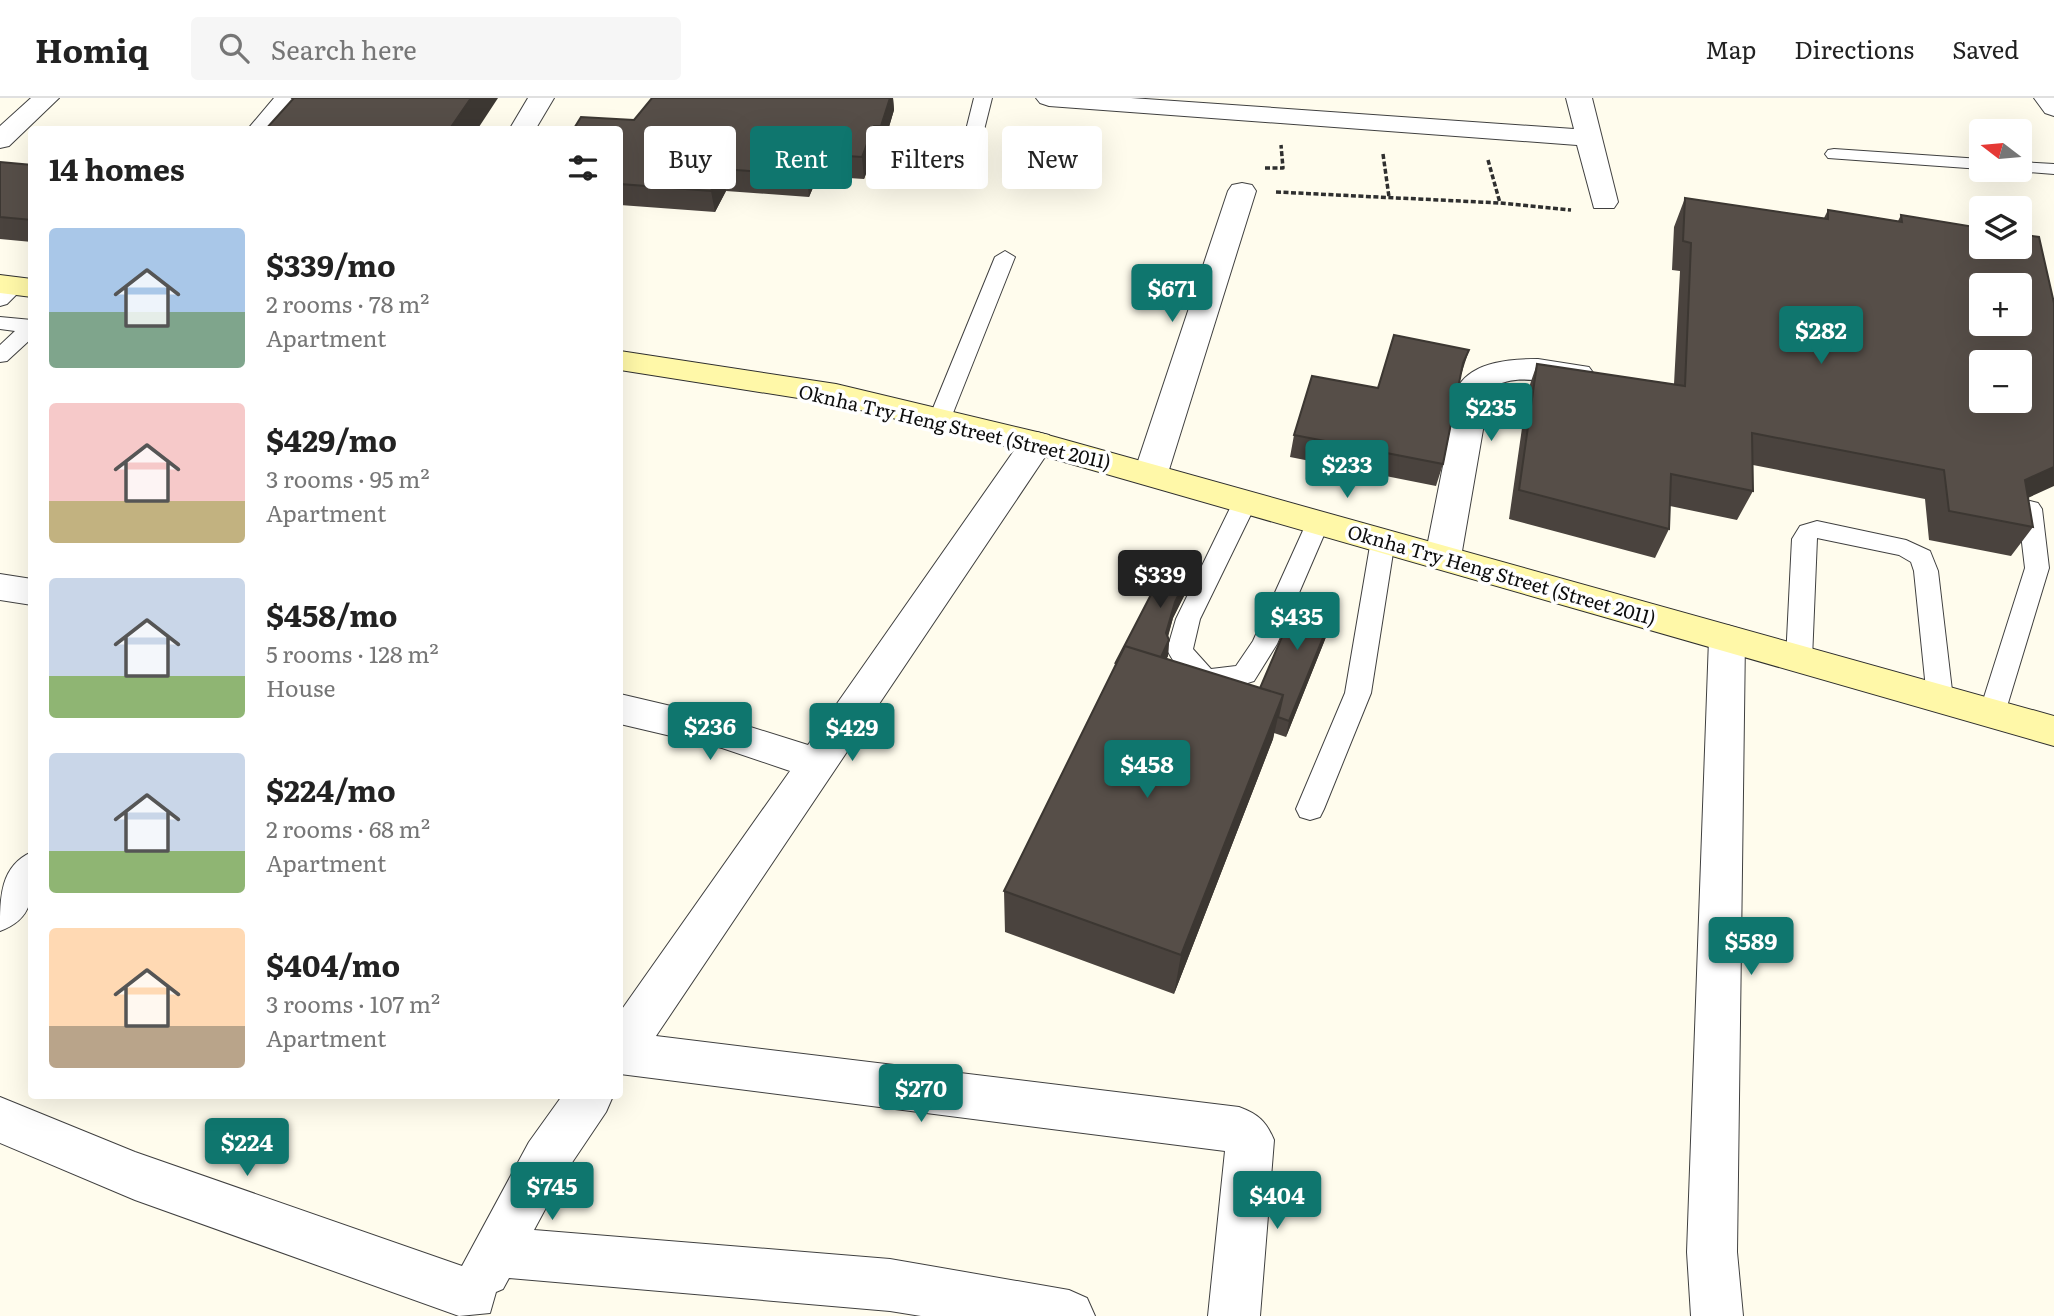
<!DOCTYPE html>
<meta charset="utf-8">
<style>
body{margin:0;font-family:Literata,serif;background:#f6f6f6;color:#222;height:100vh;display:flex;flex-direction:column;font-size:26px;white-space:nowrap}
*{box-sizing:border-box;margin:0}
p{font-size:23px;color:#767676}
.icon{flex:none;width:38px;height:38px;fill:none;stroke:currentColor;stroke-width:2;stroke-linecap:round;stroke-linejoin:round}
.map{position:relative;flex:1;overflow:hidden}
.sheet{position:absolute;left:28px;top:28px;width:595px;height:973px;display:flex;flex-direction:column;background:#fff;border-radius:7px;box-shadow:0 7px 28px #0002}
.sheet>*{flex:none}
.top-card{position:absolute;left:644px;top:28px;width:665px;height:63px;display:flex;gap:14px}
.needle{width:46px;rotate:286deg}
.buttons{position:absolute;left:1969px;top:21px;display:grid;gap:14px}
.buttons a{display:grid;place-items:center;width:63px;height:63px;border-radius:7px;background:#fff;box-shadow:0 7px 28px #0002;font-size:35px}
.price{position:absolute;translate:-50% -60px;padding:0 16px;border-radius:7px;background:#0f766e;color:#fff;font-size:23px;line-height:46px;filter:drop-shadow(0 2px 4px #0008)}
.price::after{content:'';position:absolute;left:50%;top:42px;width:21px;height:16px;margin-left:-10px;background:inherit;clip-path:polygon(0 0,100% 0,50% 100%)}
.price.active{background:#222;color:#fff}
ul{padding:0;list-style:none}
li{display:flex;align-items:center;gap:21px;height:175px;padding:0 21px}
li span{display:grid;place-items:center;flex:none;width:196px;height:140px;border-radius:7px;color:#555}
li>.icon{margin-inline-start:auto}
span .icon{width:84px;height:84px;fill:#fffc;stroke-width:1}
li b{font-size:30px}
h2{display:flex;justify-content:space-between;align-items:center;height:84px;padding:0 21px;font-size:30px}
.chip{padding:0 24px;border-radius:7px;background:#fff;box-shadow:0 7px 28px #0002;font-size:24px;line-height:63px}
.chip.active{background:#0f766e;color:#fff}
header{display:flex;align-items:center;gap:42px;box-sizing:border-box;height:98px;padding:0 35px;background:#fff;border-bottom:2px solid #e0e0e0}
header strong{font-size:33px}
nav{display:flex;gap:38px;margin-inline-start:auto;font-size:24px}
.search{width:490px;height:63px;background:#f6f6f6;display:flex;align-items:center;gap:18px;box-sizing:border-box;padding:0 24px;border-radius:7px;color:#767676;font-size:26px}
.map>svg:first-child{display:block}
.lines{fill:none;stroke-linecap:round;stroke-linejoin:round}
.service-casing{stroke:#404040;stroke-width:2}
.minor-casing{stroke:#404040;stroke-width:2}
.tertiary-casing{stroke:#404040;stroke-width:2}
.secondary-casing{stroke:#2f2f2f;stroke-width:2}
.path{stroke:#2f2f2f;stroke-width:3.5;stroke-dasharray:5 2.5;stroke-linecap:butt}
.service{fill:#fff;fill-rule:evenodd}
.minor{fill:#fff;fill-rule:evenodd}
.tertiary{fill:#fff;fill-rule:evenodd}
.secondary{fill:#fff8a8;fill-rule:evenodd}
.wall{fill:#4a433e}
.shaded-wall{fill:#3c3732}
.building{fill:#564e48;stroke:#3c3732;stroke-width:2;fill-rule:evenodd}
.labels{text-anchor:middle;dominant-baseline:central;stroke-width:7;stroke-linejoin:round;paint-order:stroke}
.street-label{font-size:19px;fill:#0d0d0d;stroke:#fff}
</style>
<header>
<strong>Homiq</strong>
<div class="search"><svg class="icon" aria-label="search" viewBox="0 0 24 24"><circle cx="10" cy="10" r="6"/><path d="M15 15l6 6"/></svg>Search here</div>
<nav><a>Map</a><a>Directions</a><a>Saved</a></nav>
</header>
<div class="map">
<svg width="2054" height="1218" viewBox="0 0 2054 1218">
<rect width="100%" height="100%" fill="#fffced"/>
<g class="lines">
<defs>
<path id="service" d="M974 0H992L978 56 969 61 960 56Z
M1834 51 1981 61V71L1828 60 1825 56 1828 52Z
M2020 64 2054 66V76L2014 73 2020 72Z
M1005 153 1015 159 951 320 948 325H932L929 320 995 159Z
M15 182 25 188 7 206 0 208V191Z
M0 219 32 222V240L7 263 0 264V247L15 233 0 231Z
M1246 394 1254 396 1258 402 1200 521 1193 551 1211 571 1236 568 1253 543 1310 417H1326L1330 423 1277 546 1254 583C1210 597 1190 594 1167 552L1176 521 1234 402 1238 396Z
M2030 403 2038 405 2042 411 2049 470 2005 615 2001 622 1992 625 1983 622 1979 615 2025 470 2018 411 2022 405Z
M1817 423 1906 442 1930 453 1938 473 1953 601 1949 608 1940 611 1931 608 1927 601 1914 473 1911 464 1899 457 1817 440 1812 561 1808 568 1799 571 1790 568 1786 561 1792 441 1800 428Z
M1383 434 1391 436 1395 442 1371 595 1324 711 1320 719 1310 722 1300 719 1296 711 1345 595 1371 442 1375 436Z"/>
<path id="minor" d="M31 0H59L9 48 0 50V28Z
M274 0H301L274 32H247Z
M1036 0H1131L1574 31 1566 0H1592L1618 104 1614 110H1594L1577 47 1049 8 1040 5Z
M2034 0H2054V18L2045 15Z
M1242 85 1252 87 1256 93 1168 375 1163 383 1151 386 1139 383 1134 375 1228 93 1232 87Z
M1538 261 1589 269 1594 276 1589 283C1555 292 1522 270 1490 291L1461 459 1455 468 1443 471 1431 468 1425 459 1459 287C1475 263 1512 261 1538 261Z
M1037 334 1049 337 1053 345 1049 353 656 938 1239 1009C1258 1016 1266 1023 1274 1042L1260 1218H1208L1225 1053 620 976V914L790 673 722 650 620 626V596L722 620 808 647 1025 337Z
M0 476 32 481V507L0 502Z
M1727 527 1740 531 1745 541 1737 1154 1743 1218H1691L1687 1154 1709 541 1714 531Z
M32 754C32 789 39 819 0 833 0 799 0 768 32 754Z
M562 998H613L606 1014 563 1078 534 1132 890 1161 1069 1192 1087 1200 1095 1218H921L890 1213 509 1180 503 1191 496 1194 490 1215 459 1218 135 1102 0 1045V999L135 1054 462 1168 529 1044Z"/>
<path id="tertiary" d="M528 0H554L535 32H509Z"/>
<path id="secondary" d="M0 177 32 181V199L0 195Z
M620 253 836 286 1037 334 2054 618V648L1033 355 836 306 620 272Z"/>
</defs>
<use href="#service" class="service-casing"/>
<use href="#minor" class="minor-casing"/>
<use href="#tertiary" class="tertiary-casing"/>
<use href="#secondary" class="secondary-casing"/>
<path class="path" d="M1383 56 1389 99
M1488 62 1500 105
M1265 70H1283L1281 47
M1276 94 1500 105 1571 112"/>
<use href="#service" class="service"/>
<use href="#minor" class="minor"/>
<use href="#tertiary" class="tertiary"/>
<use href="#secondary" class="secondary"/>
</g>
<path class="wall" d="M652 0H893L894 12 883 49H876L864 81 818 78 809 99 726 93 715 114 620 107V32L634 22Z
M0 64 32 67V144L0 141Z
M1685 100 1824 120 1828 112 1898 123 1901 117 2028 400 2033 429 2011 458 1929 442 1925 401 1753 367V393L1737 422 1670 408 1669 431 1655 460 1509 421 1527 295 1537 266 1674 286 1680 173 1672 172 1674 129Z
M1462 274 1460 279 1443 366 1436 388 1290 359 1294 337 1378 290Z
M1192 482 1173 520 1168 539 1169 542 1168 558 1166 561 1260 590 1332 524 1286 639 1274 635 1273 641 1174 896 1005 834 1004 793Z"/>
<path class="shaded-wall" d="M471 0H498L477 32H449Z
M890 0H893L894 12 883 49 881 28Z
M874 28 876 49 864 81 862 59Z
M816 56 818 78 809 99 807 77Z
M722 71 726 93 715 114 711 93Z
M1469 252 1462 274 1456 286 1463 265Z
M2054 369V388L2004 411 2025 382Z
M1194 465 1192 482 1173 520 1164 551 1166 535 1175 504Z
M1336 508 1332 524 1286 639 1289 623Z
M1169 542 1168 558 1150 594 1151 578Z
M1283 597 1273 641 1174 896 1181 857Z"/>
<path class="building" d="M292 0H471L449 32H265L293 1Z
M652 0H890L881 28H874L862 59 816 56 807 77 722 71 711 93 620 86V32H573L581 19 634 22Z
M0 64 32 67V122L0 119Z
M1685 100 1828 121V112L1902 124 1901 117 1981 130V149H2020V136L2039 139 2054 205V369L2025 382 2033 429 1949 413 1944 372 1752 335 1753 393 1671 376 1669 431 1519 392 1537 266 1685 288 1691 145 1683 143ZM1981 187H2020V226H1981ZM1981 264H2020V303H1981Z
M1394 237 1469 252 1463 265 1443 366 1294 337 1312 278 1378 290Z
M1171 458 1194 465 1175 504 1166 535 1169 542 1161 559 1125 548 1115 566Z
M1300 497 1336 508 1289 623 1278 619 1283 597 1260 590Z
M1125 548 1283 597 1181 857 1004 793Z"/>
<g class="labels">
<g class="street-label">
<text transform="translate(955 328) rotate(13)">Oknha Try Heng Street (Street 2011)</text>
<text transform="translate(1502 476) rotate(16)">Oknha Try Heng Street (Street 2011)</text>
</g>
</g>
</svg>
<div class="buttons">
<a><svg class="needle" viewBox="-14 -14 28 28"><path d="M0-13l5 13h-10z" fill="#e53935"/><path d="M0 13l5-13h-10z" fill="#767676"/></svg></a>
<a><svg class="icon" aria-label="layers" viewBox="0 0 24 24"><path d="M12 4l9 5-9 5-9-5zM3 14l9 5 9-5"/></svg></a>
<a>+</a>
<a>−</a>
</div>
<b class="price" style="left:1172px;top:226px">$671</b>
<b class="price" style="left:1821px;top:268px">$282</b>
<b class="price" style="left:1491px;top:345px">$235</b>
<b class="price" style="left:1347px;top:402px">$233</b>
<b class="price active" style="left:1160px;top:512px">$339</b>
<b class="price" style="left:1297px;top:554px">$435</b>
<b class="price" style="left:710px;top:664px">$236</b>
<b class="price" style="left:852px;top:665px">$429</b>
<b class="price" style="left:1147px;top:702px">$458</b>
<b class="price" style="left:1751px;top:879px">$589</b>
<b class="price" style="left:921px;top:1026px">$270</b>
<b class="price" style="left:247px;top:1080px">$224</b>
<b class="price" style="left:552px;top:1124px">$745</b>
<b class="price" style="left:1277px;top:1133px">$404</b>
<div class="top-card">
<a class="chip">Buy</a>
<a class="chip active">Rent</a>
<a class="chip">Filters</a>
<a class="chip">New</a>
</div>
<section class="sheet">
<h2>14 homes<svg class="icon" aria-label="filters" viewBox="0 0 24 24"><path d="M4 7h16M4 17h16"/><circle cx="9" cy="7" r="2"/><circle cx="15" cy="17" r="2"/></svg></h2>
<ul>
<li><span style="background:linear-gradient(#a9c7e8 60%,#7fa58c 0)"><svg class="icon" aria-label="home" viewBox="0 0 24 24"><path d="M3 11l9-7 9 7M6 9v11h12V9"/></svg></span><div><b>$339/mo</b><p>2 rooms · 78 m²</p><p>Apartment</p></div></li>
<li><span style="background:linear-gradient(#f6c9c9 70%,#c2b280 0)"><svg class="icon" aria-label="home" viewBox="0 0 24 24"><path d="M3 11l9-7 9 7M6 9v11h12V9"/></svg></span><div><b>$429/mo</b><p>3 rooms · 95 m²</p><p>Apartment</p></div></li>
<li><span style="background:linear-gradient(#c9d6e8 70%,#8fb573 0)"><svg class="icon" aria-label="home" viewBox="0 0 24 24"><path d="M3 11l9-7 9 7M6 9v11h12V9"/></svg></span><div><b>$458/mo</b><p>5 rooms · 128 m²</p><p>House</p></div></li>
<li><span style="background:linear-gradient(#c9d6e8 70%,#8fb573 0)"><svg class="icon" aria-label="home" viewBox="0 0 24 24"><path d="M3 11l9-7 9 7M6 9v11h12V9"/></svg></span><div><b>$224/mo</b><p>2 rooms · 68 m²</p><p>Apartment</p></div></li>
<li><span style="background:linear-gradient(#ffd9b3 70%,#b9a48a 0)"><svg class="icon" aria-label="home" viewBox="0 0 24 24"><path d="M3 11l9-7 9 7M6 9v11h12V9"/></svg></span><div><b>$404/mo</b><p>3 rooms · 107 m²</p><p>Apartment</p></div></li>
</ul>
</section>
</div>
